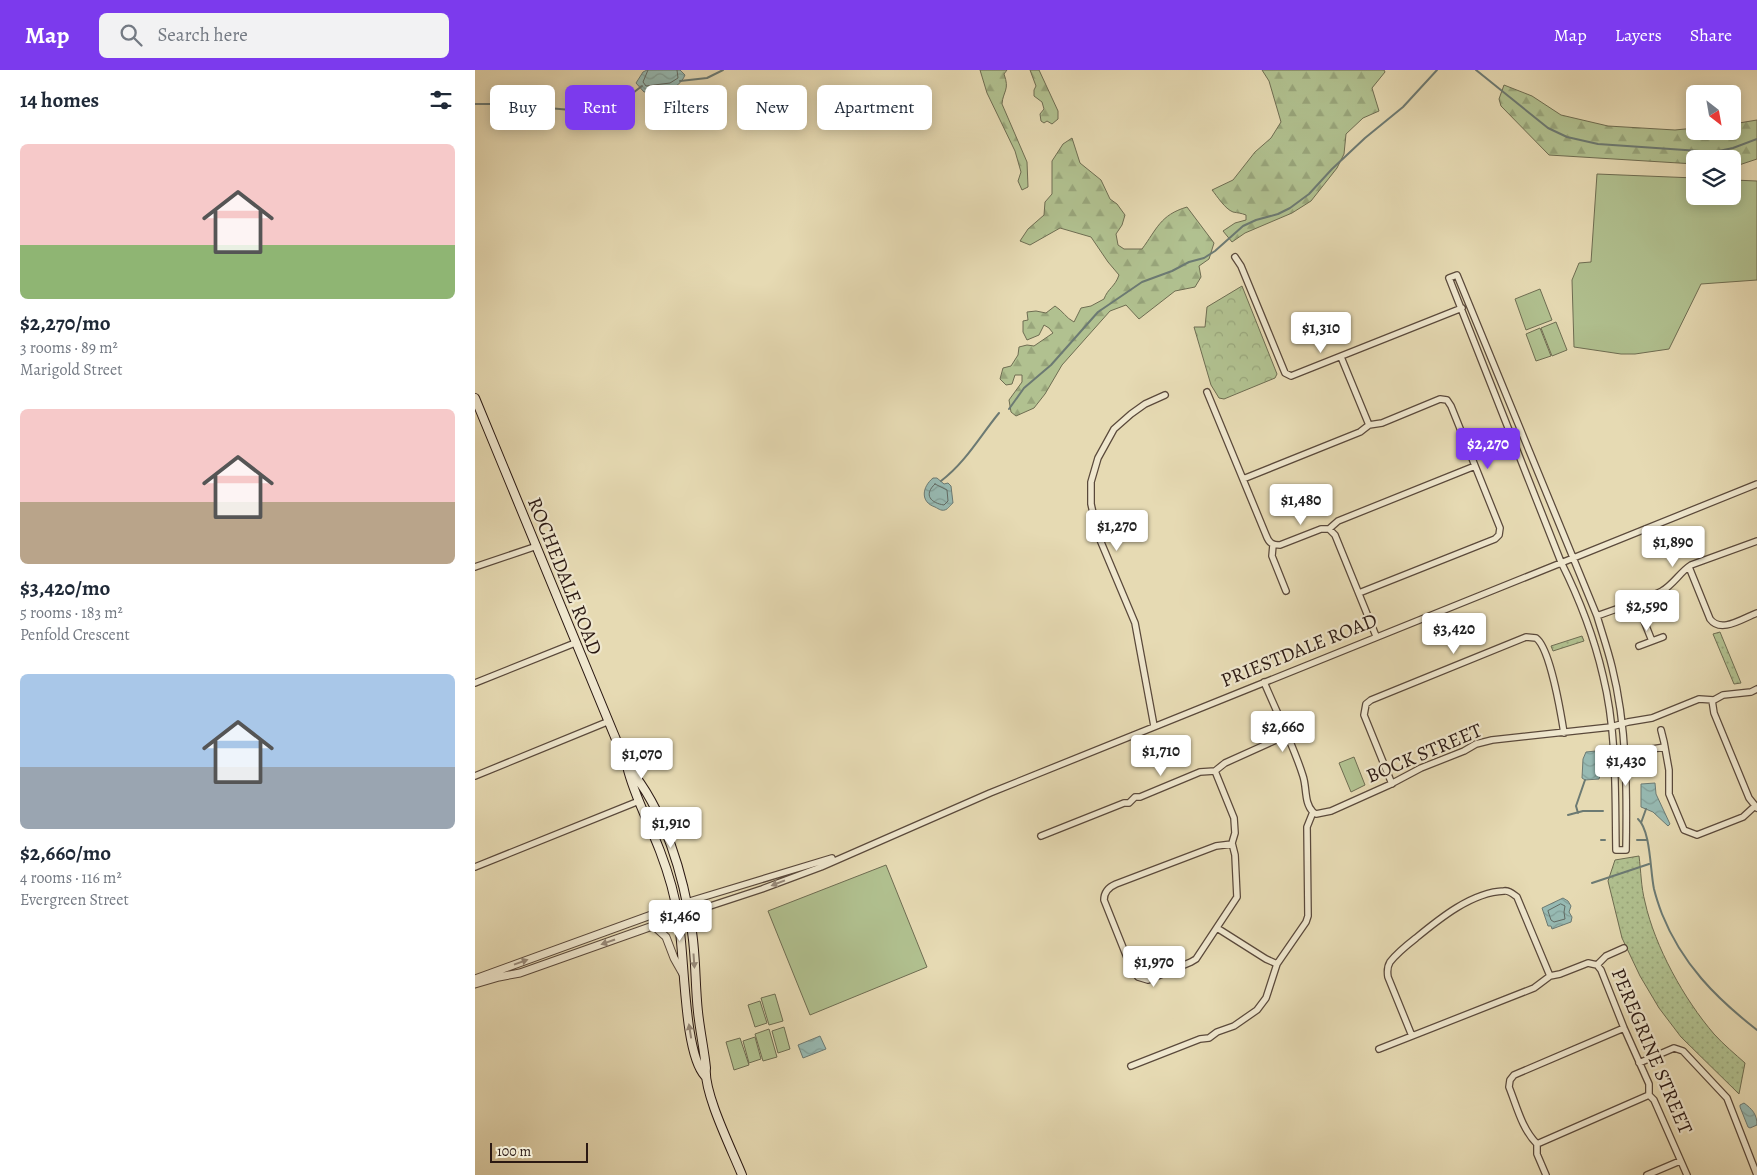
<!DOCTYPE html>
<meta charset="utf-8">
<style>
body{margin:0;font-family:Alegreya,serif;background:#f2f2f3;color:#1f2937;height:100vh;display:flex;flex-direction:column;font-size:19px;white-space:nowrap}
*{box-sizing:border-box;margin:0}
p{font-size:16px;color:#747a83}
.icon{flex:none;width:28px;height:28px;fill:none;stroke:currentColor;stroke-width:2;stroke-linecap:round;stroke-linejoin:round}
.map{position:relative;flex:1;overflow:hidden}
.drawer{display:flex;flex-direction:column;background:#fff;width:475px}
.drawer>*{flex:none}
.top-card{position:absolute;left:15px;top:15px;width:475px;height:45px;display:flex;gap:10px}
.needle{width:32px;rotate:149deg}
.tools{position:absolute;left:1211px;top:15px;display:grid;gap:10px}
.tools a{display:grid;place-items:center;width:55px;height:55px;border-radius:8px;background:#fff;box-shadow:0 2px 12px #0003;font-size:25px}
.scale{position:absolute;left:15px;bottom:12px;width:98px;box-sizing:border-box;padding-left:5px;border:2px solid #2b1913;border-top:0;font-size:14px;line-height:18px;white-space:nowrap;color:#2b1913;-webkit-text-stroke:4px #efe7ce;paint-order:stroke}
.price{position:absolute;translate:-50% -42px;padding:0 11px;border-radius:5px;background:#fff;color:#222;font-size:16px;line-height:32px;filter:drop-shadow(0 1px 2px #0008)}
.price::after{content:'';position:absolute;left:50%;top:30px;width:15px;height:11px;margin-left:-8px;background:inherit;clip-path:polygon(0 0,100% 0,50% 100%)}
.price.active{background:#7c3aed;color:#fff}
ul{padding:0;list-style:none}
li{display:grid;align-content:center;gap:10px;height:265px;padding:0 20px}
li span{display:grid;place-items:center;height:155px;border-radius:8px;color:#555}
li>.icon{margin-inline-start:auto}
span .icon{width:90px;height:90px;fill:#fffc;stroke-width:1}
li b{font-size:21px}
h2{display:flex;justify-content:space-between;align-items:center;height:60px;padding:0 20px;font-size:21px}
.tag{padding:0 18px;border-radius:8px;background:#fff;box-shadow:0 2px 12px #0003;font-size:18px;line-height:45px}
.tag.active{background:#7c3aed;color:#fff}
header{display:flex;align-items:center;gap:30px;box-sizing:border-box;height:70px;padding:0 25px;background:#7c3aed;color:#fff}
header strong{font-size:24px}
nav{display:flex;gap:28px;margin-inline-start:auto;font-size:18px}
.search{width:350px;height:45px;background:#f2f2f3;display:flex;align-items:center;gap:12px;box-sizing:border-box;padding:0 18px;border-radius:8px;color:#747a83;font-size:19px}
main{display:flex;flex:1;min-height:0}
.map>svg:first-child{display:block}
.grass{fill:url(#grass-dots);stroke:#6e6d52}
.forest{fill:url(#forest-firs);stroke:#6e6d52}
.park{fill:url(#park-crowns);stroke:#6e6d52}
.garden{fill:#b1c190;stroke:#6e6d52}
.water{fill:url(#water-waves);stroke:#6c7a73}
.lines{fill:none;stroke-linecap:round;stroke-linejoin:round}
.shore{stroke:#616a63;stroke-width:1}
.stream{stroke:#6c7a73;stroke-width:2}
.minor-casing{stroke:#5a493b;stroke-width:8}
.tertiary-casing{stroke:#5a493b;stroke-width:9}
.secondary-casing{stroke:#2b1913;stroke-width:10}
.minor{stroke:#efe7ce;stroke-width:5.5}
.tertiary{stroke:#efe7ce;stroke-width:7}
.secondary{stroke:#efe7ce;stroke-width:8}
.oneway{fill:#978a7a}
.labels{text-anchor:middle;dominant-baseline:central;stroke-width:4.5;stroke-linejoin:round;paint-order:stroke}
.street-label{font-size:20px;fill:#2b1913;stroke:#efe7ce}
</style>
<header>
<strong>Map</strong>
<div class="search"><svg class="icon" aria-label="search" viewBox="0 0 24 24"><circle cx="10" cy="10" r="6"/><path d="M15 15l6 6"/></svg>Search here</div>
<nav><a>Map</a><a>Layers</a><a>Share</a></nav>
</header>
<main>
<section class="drawer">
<h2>14 homes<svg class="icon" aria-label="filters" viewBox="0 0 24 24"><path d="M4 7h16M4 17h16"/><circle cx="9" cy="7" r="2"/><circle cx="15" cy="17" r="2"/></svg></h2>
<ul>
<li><span style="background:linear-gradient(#f6c9c9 65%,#8fb573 0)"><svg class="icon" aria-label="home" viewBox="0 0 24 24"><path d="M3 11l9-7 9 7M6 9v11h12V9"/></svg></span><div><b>$2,270/mo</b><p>3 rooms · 89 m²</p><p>Marigold Street</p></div></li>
<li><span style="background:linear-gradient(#f6c9c9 60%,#b9a48a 0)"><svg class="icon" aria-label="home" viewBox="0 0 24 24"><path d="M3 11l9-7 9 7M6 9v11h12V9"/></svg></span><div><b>$3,420/mo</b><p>5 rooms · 183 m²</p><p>Penfold Crescent</p></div></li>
<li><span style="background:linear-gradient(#a9c7e8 60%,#9aa5b1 0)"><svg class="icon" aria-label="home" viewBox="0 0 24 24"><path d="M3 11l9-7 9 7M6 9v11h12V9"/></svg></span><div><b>$2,660/mo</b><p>4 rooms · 116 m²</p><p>Evergreen Street</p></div></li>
</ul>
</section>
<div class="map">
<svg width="1282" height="1105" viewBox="0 0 1282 1105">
<defs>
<pattern id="grass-dots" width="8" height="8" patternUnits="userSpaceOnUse" patternTransform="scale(1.25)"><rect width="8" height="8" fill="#b1c190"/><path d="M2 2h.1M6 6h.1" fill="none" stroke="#98a57b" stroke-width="1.8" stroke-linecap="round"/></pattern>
<pattern id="forest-firs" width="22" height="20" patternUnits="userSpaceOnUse" patternTransform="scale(1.25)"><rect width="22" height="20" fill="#b1c190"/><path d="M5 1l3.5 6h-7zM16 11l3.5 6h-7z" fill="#98a57b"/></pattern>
<pattern id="park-crowns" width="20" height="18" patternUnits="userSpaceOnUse" patternTransform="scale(1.25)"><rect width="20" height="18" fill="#b1c190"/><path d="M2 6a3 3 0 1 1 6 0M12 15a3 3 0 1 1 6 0" fill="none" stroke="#98a57b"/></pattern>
<pattern id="water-waves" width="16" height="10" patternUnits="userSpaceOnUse" patternTransform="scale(1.25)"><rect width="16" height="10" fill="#97bab3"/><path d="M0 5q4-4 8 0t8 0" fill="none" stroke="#829f99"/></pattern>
</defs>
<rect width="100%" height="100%" fill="#e6dab3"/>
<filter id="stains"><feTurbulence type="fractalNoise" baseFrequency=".004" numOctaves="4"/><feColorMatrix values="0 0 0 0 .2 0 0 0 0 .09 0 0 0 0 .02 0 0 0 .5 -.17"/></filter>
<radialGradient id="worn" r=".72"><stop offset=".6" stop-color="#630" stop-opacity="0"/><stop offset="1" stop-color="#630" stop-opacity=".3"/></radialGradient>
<path class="grass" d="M1245 562 1266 613 1259 614 1238 564Z
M1107 566 1109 571 1078 581 1076 576Z
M1164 786C1166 801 1166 817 1170 832 1180 877 1209 929 1239 964 1249 975 1260 984 1270 993L1264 1024 1206 967 1184 938 1165 906 1147 868 1133 811 1140 790Z"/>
<path class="forest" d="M505 0H532L529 4C535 20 528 21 527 34L552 92 553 117 547 120 543 111 546 102 540 81 512 23Z
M555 0H564L583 41V49L577 54 572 51 569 53 566 51 565 44 569 39 567 32 559 26V20L561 16Z
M787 0H909L910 2 897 18 904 41 888 48 871 64 869 84 862 98 836 131 817 143 770 163 757 172 748 161 760 153 771 150V145C766 143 763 143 758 142 750 139 742 126 737 120L758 110 780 82 796 68 806 52 794 11Z
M1029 15 1057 26 1086 45 1133 56 1200 60 1220 58V61H1258V54L1282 50V89L1258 97V89H1220V94L1074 85 1026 36 1024 29Z
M597 68 605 93 626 110 635 129 642 134 650 145 647 155 641 164 643 175 649 179H667C682 159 685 145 712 137L739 173 734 189 724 196 726 207 720 217 700 221 664 249 651 235 635 241 587 295 570 324 559 338 541 346 536 342 534 330 547 312V305H540L537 314 531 315 525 309 528 298 536 296 543 285 544 277 552 275 559 276 578 263 574 258 569 255 564 265 552 270 548 262V251L553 250 552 242 561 241 571 243 580 236C588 241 591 248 599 252L606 238 616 236 629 229C633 218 640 217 644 205L633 192 616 167 585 158 555 175 545 171 553 159 569 145 570 132 577 124V91L588 74Z"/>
<path class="park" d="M767 216 802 304 800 308 749 329 744 328 736 315 719 257H730L732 237Z"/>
<path class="garden" d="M1122 104 1220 108V126H1258V110L1282 111V210L1226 214 1194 279 1160 284H1146L1099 277 1097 210 1104 193 1116 192Z
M1065 219 1077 250 1051 260 1040 229Z
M1081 252 1092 280 1077 286 1066 258Z
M1065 258 1076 286 1061 291 1051 264Z
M879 687 890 715 876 722 864 693Z
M411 795 452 897 335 945 293 841Z
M300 924 308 951 294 955 286 928Z
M285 931 292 953 280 957 273 935Z
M309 957 315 979 303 983 297 961Z
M294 959 302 987 288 991 280 964Z
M280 967 286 989 274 993 268 971Z
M265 968 274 995 259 1000 251 972Z"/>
<path class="water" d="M172 0H205L210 5C203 22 185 20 169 22L161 13 168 2Z
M458 408H462L469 414 473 413 476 416 478 433C477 434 472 439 472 439 467 442 464 439 460 437 445 432 447 417 458 408Z
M1121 681 1123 683 1125 706 1124 709 1110 710 1107 708 1108 689 1111 682Z
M1180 713 1181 724 1195 754 1193 756 1178 742 1166 737V714Z
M1088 828 1093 831 1096 836 1094 842 1097 847 1096 852 1077 859 1076 856H1073L1067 838Z
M345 966 351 979 328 988 323 975Z
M1269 1033C1277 1039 1282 1044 1282 1055L1275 1058 1273 1057 1265 1037V1035Z"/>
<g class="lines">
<path class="shore" d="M173 0 168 12 171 16 195 13 203 8 202 0
M460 414 472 420 473 431 469 435C456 433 448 425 460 414Z
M1086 834 1090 836 1089 842 1090 849 1079 852 1076 850 1073 841Z"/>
<path class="stream" d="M1001 0 1073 58 1092 67 1123 74 1239 82 1258 78 1282 69
M205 11 232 8 248 0
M0 34H26L119 42C139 40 151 28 167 16
M534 339 549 318 576 295 623 242 667 212 697 201 714 192 729 188 740 181 768 156 781 150 803 144 815 138 834 124 857 99 890 68 928 37 962 0
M466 411C491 392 505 366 524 343
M1103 743 1101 736 1110 710
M1093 745 1108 741H1128
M1163 749C1176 761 1175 801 1179 819 1181 827 1184 836 1187 844 1207 894 1241 928 1282 960
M1166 753 1171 739
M1126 770H1130
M1162 770H1172
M1117 813 1174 794"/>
<defs>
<path id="minor" d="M760 187 766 196 810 303 816 306 987 238
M982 205 1122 546C1127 563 1133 580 1137 597 1152 657 1152 719 1151 780H1141C1140 722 1142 662 1128 606 1119 567 1104 528 1086 492L974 208Z
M866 287 894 355 907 353 965 329 972 330 976 336 1025 458 1024 465 1020 469 884 523
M732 322 791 465C794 473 797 475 805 475L846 459H854L863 451 1000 396
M768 409 885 362 894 355
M854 459 860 465 901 566
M798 475 797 486 811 521
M0 497 62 476
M1214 497 1235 549C1246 564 1268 548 1282 543
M1161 531 1177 571
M1122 546C1143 538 1167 531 1187 521 1199 514 1205 502 1216 495L1282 471
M1164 576 1188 567
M789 612C802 643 818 674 828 706 832 718 829 733 838 742
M0 613 100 573
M1237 630 1239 643 1274 728 1282 738
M679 656 660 553 623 465 616 434V412L623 388 639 359 656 344 670 334 690 325
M1186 660 1189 672 1194 700V724L1209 760 1222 765 1268 747 1280 736
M1177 679 1190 677
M740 701 759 748 760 763 757 773 760 785 762 827 721 889 716 892 673 910 663 907 657 900 629 830C629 822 634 817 641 814L741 776 757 774
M0 706 132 652
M917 714 889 645 891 634 896 630 1051 567 1061 568C1075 578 1086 644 1089 663
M838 742 841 744 856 741 914 715 946 698 989 681 1001 674 1017 670 1136 657 1153 652 1177 648 1224 629 1239 630 1248 625 1276 622 1282 619
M566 766 649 733H654L660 727H665L725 702 740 701 750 693 812 665
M0 797 164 731
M212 832 357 788
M214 843 287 819 346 797 515 723 1282 414
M742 858 791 889 802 894
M1122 895 1131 886 1149 878
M937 966 913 907C912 901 912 897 915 892 922 883 932 875 941 868 964 849 997 822 1029 821 1034 820 1038 824 1042 827L1075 906
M904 979 1059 918 1075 906 1085 904 1113 893 1122 895 1126 900 1149 958 1174 1014V1025L1179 1030 1212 1105
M1164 993 1199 978 1208 981 1252 1028 1282 1105
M656 996 725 969 734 968 742 962 759 956 782 940 791 928 802 894 831 852 833 846 832 757 838 742
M1062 1074 1174 1025
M1071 1105 1062 1084V1074C1047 1059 1042 1037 1034 1017L1035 1010 1039 1005 1149 958
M1172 1105 1205 1091"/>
<path id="tertiary" d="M179 856 191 867 199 888 208 904
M0 909 201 836
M0 914 24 907 45 903 203 847"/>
<path id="secondary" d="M0 328 152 696C159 726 174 752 185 781 193 802 200 825 203 847 210 883 208 982 230 1006
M153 697C190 740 209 807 217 862 221 888 220 915 223 942 225 961 229 979 231 998 228 1022 257 1080 267 1105"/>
</defs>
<use href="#minor" class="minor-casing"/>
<use href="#tertiary" class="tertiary-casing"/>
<use href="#secondary" class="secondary-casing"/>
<use href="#minor" class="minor"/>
<use href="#tertiary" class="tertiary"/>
<use href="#secondary" class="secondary"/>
</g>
<defs><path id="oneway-solid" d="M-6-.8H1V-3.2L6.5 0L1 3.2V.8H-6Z" transform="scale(1.25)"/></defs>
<g class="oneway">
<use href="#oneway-solid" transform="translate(303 813) rotate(159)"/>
<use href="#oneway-solid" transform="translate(133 872) rotate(161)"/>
<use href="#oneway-solid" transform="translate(219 891) rotate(86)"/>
<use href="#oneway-solid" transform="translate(46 892) rotate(-20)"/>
<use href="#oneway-solid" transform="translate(215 961) rotate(-99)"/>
</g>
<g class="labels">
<g class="street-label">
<text transform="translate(90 506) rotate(68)">ROCHEDALE ROAD</text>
<text transform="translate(824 580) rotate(-22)">PRIESTDALE ROAD</text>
<text transform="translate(949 683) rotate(-23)">BOCK STREET</text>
<text transform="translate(1177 981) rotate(67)">PEREGRINE STREET</text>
</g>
</g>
<rect width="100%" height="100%" filter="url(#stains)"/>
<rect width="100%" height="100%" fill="url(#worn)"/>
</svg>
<div class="tools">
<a><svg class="needle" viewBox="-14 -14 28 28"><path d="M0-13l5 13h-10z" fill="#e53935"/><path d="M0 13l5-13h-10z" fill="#747a83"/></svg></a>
<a><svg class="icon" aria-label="layers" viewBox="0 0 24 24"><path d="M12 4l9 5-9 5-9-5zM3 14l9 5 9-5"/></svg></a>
</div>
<div class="scale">100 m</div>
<b class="price" style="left:846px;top:284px">$1,310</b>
<b class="price active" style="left:1013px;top:400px">$2,270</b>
<b class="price" style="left:826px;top:456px">$1,480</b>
<b class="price" style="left:642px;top:482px">$1,270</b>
<b class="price" style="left:1198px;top:498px">$1,890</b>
<b class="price" style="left:1172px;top:562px">$2,590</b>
<b class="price" style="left:979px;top:585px">$3,420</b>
<b class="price" style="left:808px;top:683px">$2,660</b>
<b class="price" style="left:686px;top:707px">$1,710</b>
<b class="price" style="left:167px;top:710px">$1,070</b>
<b class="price" style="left:1151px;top:717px">$1,430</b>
<b class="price" style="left:196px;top:779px">$1,910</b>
<b class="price" style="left:205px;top:872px">$1,460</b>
<b class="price" style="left:679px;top:918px">$1,970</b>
<div class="top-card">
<a class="tag">Buy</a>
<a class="tag active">Rent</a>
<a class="tag">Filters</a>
<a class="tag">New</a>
<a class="tag">Apartment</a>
</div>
</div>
</main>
